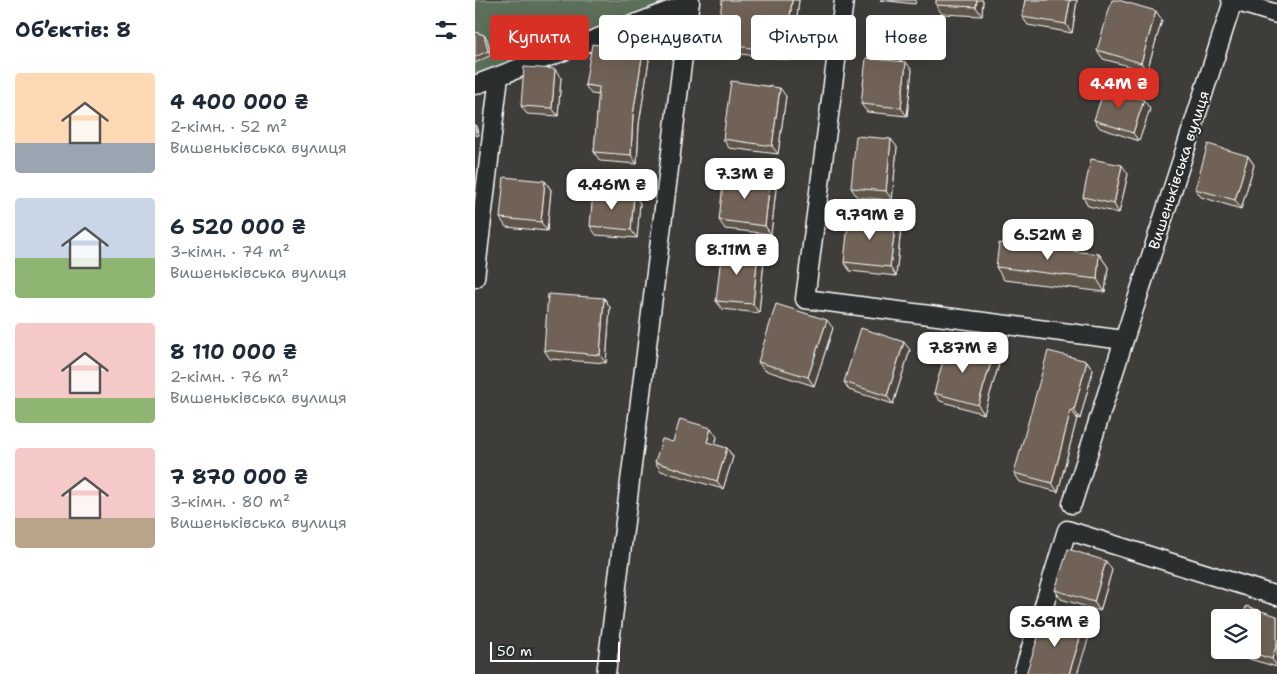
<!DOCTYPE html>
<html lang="uk">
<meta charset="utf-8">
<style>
body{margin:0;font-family:"Shantell Sans",sans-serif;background:#f6f6f7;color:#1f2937;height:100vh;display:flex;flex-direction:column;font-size:19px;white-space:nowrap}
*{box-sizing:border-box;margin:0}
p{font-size:16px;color:#747a83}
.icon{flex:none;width:28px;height:28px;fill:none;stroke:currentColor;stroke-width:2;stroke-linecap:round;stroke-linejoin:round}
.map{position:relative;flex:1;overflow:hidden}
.panel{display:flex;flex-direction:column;background:#fff;width:475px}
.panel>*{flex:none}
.banner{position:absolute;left:15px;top:15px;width:475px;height:45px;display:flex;gap:10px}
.buttons{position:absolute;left:736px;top:609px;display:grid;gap:10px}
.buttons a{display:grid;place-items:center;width:50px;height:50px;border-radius:5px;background:#fff;box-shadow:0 5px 20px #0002;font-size:25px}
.scale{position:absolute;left:15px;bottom:12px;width:130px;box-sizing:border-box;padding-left:5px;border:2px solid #fff;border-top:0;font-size:14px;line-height:18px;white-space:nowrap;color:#fff;-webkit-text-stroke:4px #2a2d2e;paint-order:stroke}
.price{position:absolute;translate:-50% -42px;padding:0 11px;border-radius:10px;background:#fff;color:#222;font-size:16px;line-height:32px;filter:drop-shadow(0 1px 2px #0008)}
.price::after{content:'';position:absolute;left:50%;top:30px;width:15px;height:11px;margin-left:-8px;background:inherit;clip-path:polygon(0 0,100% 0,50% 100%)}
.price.selected{background:#d93025;color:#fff}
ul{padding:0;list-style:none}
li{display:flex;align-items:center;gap:15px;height:125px;padding:0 15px}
li span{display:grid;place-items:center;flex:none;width:140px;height:100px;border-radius:5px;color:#555}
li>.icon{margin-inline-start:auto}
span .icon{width:60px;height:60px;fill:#fffc;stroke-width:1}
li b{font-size:21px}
h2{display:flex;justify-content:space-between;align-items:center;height:60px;padding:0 15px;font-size:21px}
.pill{padding:0 18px;border-radius:5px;background:#fff;box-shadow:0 5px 20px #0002;font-size:18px;line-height:45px}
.pill.selected{background:#d93025;color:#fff}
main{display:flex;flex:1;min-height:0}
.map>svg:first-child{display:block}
.green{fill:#5b6f5a;stroke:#adb7ac}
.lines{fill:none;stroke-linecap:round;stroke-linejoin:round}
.minor-casing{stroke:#fff;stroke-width:21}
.minor{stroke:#2a2d2e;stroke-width:18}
.wall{fill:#5f544a;stroke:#fff}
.shaded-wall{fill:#4e453c;stroke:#fff}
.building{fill:#6f6256;stroke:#fff}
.labels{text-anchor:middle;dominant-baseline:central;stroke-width:4;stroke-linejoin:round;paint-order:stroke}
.street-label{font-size:15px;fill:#fff;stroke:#2a2d2e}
</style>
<main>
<section class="panel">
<h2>Об’єктів: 8<svg class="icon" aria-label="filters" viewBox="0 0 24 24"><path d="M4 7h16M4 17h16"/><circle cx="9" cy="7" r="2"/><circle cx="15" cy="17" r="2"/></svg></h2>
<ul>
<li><span style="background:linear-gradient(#ffd9b3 70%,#9aa5b1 0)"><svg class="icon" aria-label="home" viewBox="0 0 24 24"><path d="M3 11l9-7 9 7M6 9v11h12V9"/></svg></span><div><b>4 400 000 ₴</b><p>2-кімн. · 52 m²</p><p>Вишеньківська вулиця</p></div></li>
<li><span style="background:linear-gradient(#c9d6e8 60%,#8fb573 0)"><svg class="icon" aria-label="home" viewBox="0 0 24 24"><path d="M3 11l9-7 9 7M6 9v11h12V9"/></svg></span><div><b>6 520 000 ₴</b><p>3-кімн. · 74 m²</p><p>Вишеньківська вулиця</p></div></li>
<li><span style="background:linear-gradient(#f6c9c9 75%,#8fb573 0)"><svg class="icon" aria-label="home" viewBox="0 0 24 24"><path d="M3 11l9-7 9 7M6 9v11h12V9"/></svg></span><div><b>8 110 000 ₴</b><p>2-кімн. · 76 m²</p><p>Вишеньківська вулиця</p></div></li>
<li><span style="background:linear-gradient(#f6c9c9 70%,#b9a48a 0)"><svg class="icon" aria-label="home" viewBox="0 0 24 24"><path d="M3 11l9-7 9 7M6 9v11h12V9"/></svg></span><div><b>7 870 000 ₴</b><p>3-кімн. · 80 m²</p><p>Вишеньківська вулиця</p></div></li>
</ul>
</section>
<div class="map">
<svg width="802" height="674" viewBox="0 0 802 674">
<rect width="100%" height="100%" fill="#3f3d3a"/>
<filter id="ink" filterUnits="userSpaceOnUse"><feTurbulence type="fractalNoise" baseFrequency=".02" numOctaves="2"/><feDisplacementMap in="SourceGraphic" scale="10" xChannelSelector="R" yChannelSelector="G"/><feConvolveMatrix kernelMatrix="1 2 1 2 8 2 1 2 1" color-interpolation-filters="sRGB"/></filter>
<g filter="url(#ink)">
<path class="green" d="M0 0H194L0 74Z"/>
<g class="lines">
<defs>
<path id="minor" d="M369 0 330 299 649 340 758 1
M756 0 802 14
M0 85 215 3
M0 278 24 76
M597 504 649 340
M131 674 215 0
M548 674 592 530 802 596"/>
</defs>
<use href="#minor" class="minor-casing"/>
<use href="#minor" class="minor"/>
</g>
<path class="wall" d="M324 0 317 60 248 52 242 44Z
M405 0H441L440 4Z
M508 0 507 16 467 14 461 5Z
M550 0H602L597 33 553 25 547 17Z
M687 20 672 71 628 59 622 50Z
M0 32 9 35 12 39 16 55 0 63Z
M174 60 164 124 162 164 125 161 119 152 124 95 116 94 110 85Z
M437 70 432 116 392 112 386 104Z
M86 77 83 116 52 114 46 106Z
M311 96 303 154 254 148 248 139Z
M675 109 664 141 625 128 619 120Z
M0 124 4 135 0 136Z
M422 147 417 200 382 197 376 188Z
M773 156 779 165 766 209 726 197 720 189Z
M653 174 644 213 613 206 608 197Z
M70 181 76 190 72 231 31 227 25 218Z
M301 189 296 234 250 229 244 220Z
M165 203 162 238 121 235 115 226Z
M426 228 421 276 375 271 369 262Z
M283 252 289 260 284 313 247 309 241 301Z
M624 254 633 267 630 292 529 280 521 267Z
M129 298 135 307 131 363 75 359 69 350Z
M358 328 339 386 289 370 283 362Z
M435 350 418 404 374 390 369 382Z
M518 356 524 364 509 414 465 401 459 393Z
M612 361 618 370 605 419 602 418 583 492 545 482 539 473Z
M242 437 240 445 252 448 258 457 248 489 186 471 180 462 198 442Z
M637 570 625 611 586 599 580 590Z
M802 616V667L764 656 761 650H778Z"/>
<path class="shaded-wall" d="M317 0H324L317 60 311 52Z
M502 0H508L507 16 501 7Z
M595 0H602L597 33 591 24Z
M681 11 687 20 672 71 666 63Z
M9 35 12 39 16 55 13 51Z
M168 51 174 60 164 124 162 164 156 155 158 115Z
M431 62 437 70 432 116 426 108Z
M80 69 86 77 83 116 77 108Z
M305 88 311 96 303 154 297 146Z
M669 100 675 109 664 141 658 133Z
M0 124 4 135 0 129Z
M416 139 422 147 417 200 411 191Z
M773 156 779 165 766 209 760 200Z
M647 165 653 174 644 213 639 204Z
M295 180 301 189 296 234 290 226Z
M70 181 76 190 72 231 66 222Z
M159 195 165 203 162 238 156 230Z
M421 220 426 228 421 276 415 267Z
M283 252 289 260 284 313 278 304Z
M624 254 633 267 630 292 622 279Z
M129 298 135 307 131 363 125 355Z
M352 320 358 328 339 386 333 377Z
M429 342 435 350 418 404 412 396Z
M518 356 524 364 509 414 503 405Z
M612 361 618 370 605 419 599 410Z
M596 410 602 418 583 492 577 483Z
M236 428 242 437 238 451 232 442Z
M252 448 258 457 248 489 242 481Z
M631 561 637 570 625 611 619 602Z
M608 628 614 637 602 674H594Z
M802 643V666L797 659Z"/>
<path class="building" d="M247 0H317L311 52 242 44Z
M461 0H502L501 7 461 5Z
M550 0H595L591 24 547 17Z
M637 0H643L681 11 666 63 622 50Z
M0 32 9 35 13 51 0 57Z
M117 44 168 51 158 115 156 155 119 152 124 87 110 85Z
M391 58 431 62 426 108 386 104Z
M49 67 80 69 77 108 46 106Z
M256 81 305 88 297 146 248 139Z
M630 87 669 100 658 133 619 120Z
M381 136 416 139 411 191 376 188Z
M733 144 773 156 760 200 720 189Z
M616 159 647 165 639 204 608 197Z
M249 175 295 180 290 226 244 220Z
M29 177 70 181 66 222 25 218Z
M118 192 159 195 156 230 115 226Z
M374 215 421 220 415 267 369 262Z
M524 243 624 254 622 279 521 267Z
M247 248 283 252 278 304 241 301Z
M73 294 129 298 125 355 69 350Z
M301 304 352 320 333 377 283 362Z
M386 328 429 342 412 396 369 382Z
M473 343 518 356 503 405 459 393Z
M573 351 612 361 599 410H596L577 483 539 473Z
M205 419 236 428 232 442 252 448 242 481 180 462 187 439 198 442Z
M593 549 631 561 619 602 580 590Z
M771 606 802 616V643L797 659 768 650H778V618H768Z
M570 616 608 628 594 674H551Z"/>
</g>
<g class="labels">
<g class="street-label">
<text transform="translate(704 170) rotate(-72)">Вишеньківська вулиця</text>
</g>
</g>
</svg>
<div class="buttons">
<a><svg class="icon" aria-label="layers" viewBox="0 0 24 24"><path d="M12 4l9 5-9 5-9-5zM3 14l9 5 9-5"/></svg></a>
</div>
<div class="scale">50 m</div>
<b class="price selected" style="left:644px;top:110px">4.4M ₴</b>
<b class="price" style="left:270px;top:200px">7.3M ₴</b>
<b class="price" style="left:137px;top:211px">4.46M ₴</b>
<b class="price" style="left:395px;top:241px">9.79M ₴</b>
<b class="price" style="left:573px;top:261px">6.52M ₴</b>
<b class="price" style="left:262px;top:276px">8.11M ₴</b>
<b class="price" style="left:488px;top:374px">7.87M ₴</b>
<b class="price" style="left:580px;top:648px">5.69M ₴</b>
<div class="banner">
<a class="pill selected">Купити</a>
<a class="pill">Орендувати</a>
<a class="pill">Фільтри</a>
<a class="pill">Нове</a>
</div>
</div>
</main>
